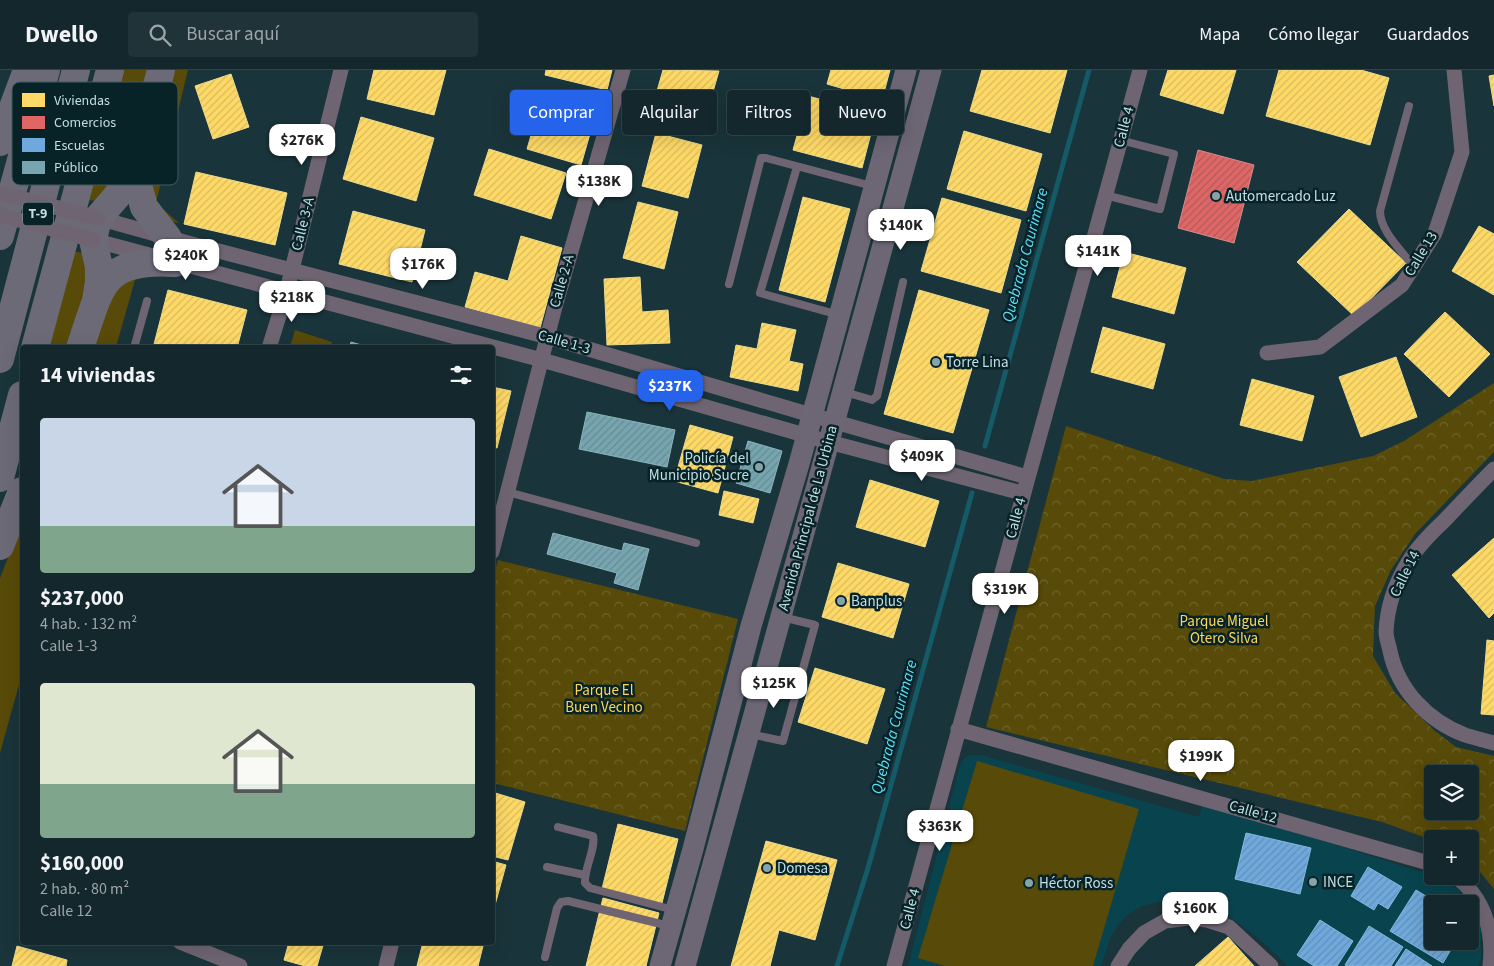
<!DOCTYPE html>
<html lang="es">
<meta charset="utf-8">
<style>
body{margin:0;font-family:"Source Sans 3",sans-serif;background:#203338;color:#f1f3f6;height:100vh;display:flex;flex-direction:column;font-size:19px;white-space:nowrap}
*{box-sizing:border-box;margin:0}
p{font-size:16px;color:#9da5a9}
.icon{flex:none;width:28px;height:28px;fill:none;stroke:currentColor;stroke-width:2;stroke-linecap:round;stroke-linejoin:round}
.map{position:relative;flex:1;overflow:hidden}
.drawer{position:absolute;left:20px;top:275px;width:475px;height:600px;display:flex;flex-direction:column;background:#13272c;border-radius:5px;box-shadow:0 5px 20px #0002,0 0 0 1px #324448}
.drawer>*{flex:none}
.banner{position:absolute;left:510px;top:20px;width:475px;height:45px;display:flex;gap:10px}
.fabs{position:absolute;left:1424px;top:695px;display:grid;gap:10px}
.fabs a{display:grid;place-items:center;width:55px;height:55px;border-radius:5px;background:#13272c;box-shadow:0 5px 20px #0002,0 0 0 1px #324448;font-size:25px}
.price{position:absolute;translate:-50% -42px;padding:0 11px;border-radius:10px;background:#fff;color:#222;font-size:16px;line-height:32px;filter:drop-shadow(0 1px 2px #0008)}
.price::after{content:'';position:absolute;left:50%;top:30px;width:15px;height:11px;margin-left:-8px;background:inherit;clip-path:polygon(0 0,100% 0,50% 100%)}
.price.active{background:#2563eb;color:#fff}
ul{padding:0;list-style:none}
li{display:grid;align-content:center;gap:10px;height:265px;padding:0 20px}
li span{display:grid;place-items:center;height:155px;border-radius:5px;color:#555}
li>.icon{margin-inline-start:auto}
span .icon{width:90px;height:90px;fill:#fffc;stroke-width:1}
li b{font-size:21px}
h2{display:flex;justify-content:space-between;align-items:center;height:60px;padding:0 20px;font-size:21px}
.chip{padding:0 18px;border-radius:5px;background:#13272c;box-shadow:0 5px 20px #0002,0 0 0 1px #324448;font-size:18px;line-height:45px}
.chip.active{background:#2563eb;color:#fff}
header{display:flex;align-items:center;gap:30px;box-sizing:border-box;height:70px;padding:0 25px;background:#13272c;border-bottom:1px solid #324448}
header strong{font-size:24px}
nav{display:flex;gap:28px;margin-inline-start:auto;font-size:18px}
.search{width:350px;height:45px;background:#203338;display:flex;align-items:center;gap:12px;box-sizing:border-box;padding:0 18px;border-radius:5px;color:#9da5a9;font-size:19px}
.map>svg:first-child{display:block}
.built{fill:#09444e}
.grass{fill:#584a08}
.park{fill:url(#park-crowns);fill-rule:evenodd}
.homes{fill:url(#homes-hatch);stroke:#ecdb8c}
.shops{fill:url(#shops-hatch);stroke:#d78a8c}
.schools{fill:url(#schools-hatch);stroke:#88b8df}
.public{fill:url(#public-hatch);stroke:#8cb6bf}
.lines{fill:none;stroke-linecap:round;stroke-linejoin:round}
.stream{stroke:#145b67;stroke-width:5}
.lane{stroke:#6f6572;stroke-width:8}
.street{stroke:#6f6572;stroke-width:15}
.secondary{stroke:#6d6775;stroke-width:21}
.highway{stroke:#6d6a78;stroke-width:28}
.street-bridge{stroke:#6f6572;stroke-width:15}
.poi-dot{fill:#86a3a9;stroke:#082328;stroke-width:2}
.labels{text-anchor:middle;dominant-baseline:central;stroke-width:5;stroke-linejoin:round;paint-order:stroke}
.shield{fill:#082328;stroke:#8aa7ac;stroke-width:1}
.shield-label{font-size:14px;font-weight:bold;fill:#c1dfe5}
.street-label{font-size:15px;fill:#c1dfe5;stroke:#082328}
.poi-label{font-size:15px;fill:#c1dfe5;stroke:#082328;text-anchor:start}
.park-label{font-size:15px;fill:#fed657;stroke:#082328}
.water-label{font-size:16px;font-style:italic;fill:#5adff8;stroke:#082328}
.key{fill:#082328;stroke:#405b61;stroke-width:1}
.key-label{font-size:14px;fill:#c1dfe5}
</style>
<header>
<strong>Dwello</strong>
<div class="search"><svg class="icon" aria-label="search" viewBox="0 0 24 24"><circle cx="10" cy="10" r="6"/><path d="M15 15l6 6"/></svg>Buscar aquí</div>
<nav><a>Mapa</a><a>Cómo llegar</a><a>Guardados</a></nav>
</header>
<div class="map">
<svg width="1494" height="896" viewBox="0 0 1494 896">
<defs>
<pattern id="park-crowns" width="20" height="18" patternUnits="userSpaceOnUse" patternTransform="scale(1.25)"><rect width="20" height="18" fill="#584a08"/><path d="M2 6a3 3 0 1 1 6 0M12 15a3 3 0 1 1 6 0" fill="none" stroke="#6e642c"/></pattern>
<pattern id="homes-hatch" width="6" height="6" patternUnits="userSpaceOnUse" patternTransform="scale(1.25)"><rect width="6" height="6" fill="#ffd966"/><path d="M-1 1l2-2M0 6l6-6M5 7l2-2" fill="none" stroke="#d8bb5f"/></pattern>
<pattern id="shops-hatch" width="6" height="6" patternUnits="userSpaceOnUse" patternTransform="scale(1.25)"><rect width="6" height="6" fill="#e06666"/><path d="M-1 1l2-2M0 6l6-6M5 7l2-2" fill="none" stroke="#ae5c5c"/></pattern>
<pattern id="schools-hatch" width="6" height="6" patternUnits="userSpaceOnUse" patternTransform="scale(1.25)"><rect width="6" height="6" fill="#6fa8dc"/><path d="M-1 1l2-2M0 6l6-6M5 7l2-2" fill="none" stroke="#628fb6"/></pattern>
<pattern id="public-hatch" width="6" height="6" patternUnits="userSpaceOnUse" patternTransform="scale(1.25)"><rect width="6" height="6" fill="#76a5af"/><path d="M-1 1l2-2M0 6l6-6M5 7l2-2" fill="none" stroke="#678c94"/></pattern>
</defs>
<rect width="100%" height="100%" fill="#19343a"/>
<path class="built" d="M971 685H981L1199 747 1202 736 1334 774 1424 803 1459 820 1467 834H1432V871H1470V839L1481 858V889L1478 896H1288L1264 873 1233 849 1180 834 1181 831H1163L1142 836 1127 845 1118 855 1110 869 1101 896H908L960 695 964 688Z"/>
<path class="grass" d="M121 0H152L129 86 97 131 88 130Z
M171 0H188L156 133 179 153 164 150 157 145 145 100Z
M67 180 87 184 91 208 67 277 41 278Z
M164 202 135 210 116 277 92 278 114 214Z
M295 260 332 272 330 277H290Z
M22 452V604L0 683V508Z
M977 691 1139 739 1093 896H945L918 888Z"/>
<path class="park" d="M1494 313V382L1415 464 1391 500 1375 536 1373 586 1395 623 1435 661 1456 677 1494 686V819L1470 790V769L1432 770 1382 752 986 657 1066 356 1224 409 1252 411 1373 386 1404 371ZM1432 704H1470V741H1432Z
M498 490 738 549 685 761 493 713 492 512Z"/>
<path class="homes" d="M374 0H446L434 45 367 29Z
M546 0H612L607 20 545 5Z
M663 0 719 1 703 56 651 42Z
M831 0H890L882 30 827 14Z
M982 0H1067L1050 63 970 41Z
M1168 0H1236L1223 44 1160 25Z
M1279 0H1361L1389 8 1370 75 1266 46Z
M231 4 249 57 213 69 195 16Z
M1494 5V36L1489 6Z
M544 21 598 36 581 95 527 79Z
M808 26 876 44 862 98 793 80Z
M361 47 434 68 416 131 343 109Z
M964 61 1042 84 1026 141 947 119Z
M656 63 702 75 688 128 642 116Z
M489 79 566 103 551 149 474 125Z
M196 102 287 123 275 175 184 154Z
M803 127 850 139 825 232 779 220Z
M942 128 1021 150 1001 223 921 201Z
M638 132 678 142 664 199 623 188Z
M1349 139 1406 193 1354 246 1297 192Z
M353 141 425 160 412 212 339 194Z
M1479 156 1494 164V225L1452 201Z
M521 166 562 178 540 258 465 237 475 202 508 211Z
M1124 182 1186 198 1174 244 1112 227Z
M640 207 642 242 668 240 670 273 607 275 604 209Z
M168 220 247 240 237 278H153Z
M919 220 989 240 953 363 884 344Z
M1445 242 1490 284 1449 327 1404 284Z
M762 253 796 260 789 291 803 294 798 321 730 307 736 275 757 279Z
M1103 257 1165 274 1153 319 1091 302Z
M1396 287 1417 347 1361 367 1339 307Z
M1252 309 1314 326 1302 371 1240 355Z
M492 317 511 321 497 378 492 377Z
M690 355 733 367 718 423 674 411Z
M870 410 939 431 925 477 856 457Z
M724 421 759 429 753 453 719 445Z
M1494 468V543L1489 548 1452 505Z
M838 493 909 514 893 568 822 547Z
M1487 570 1494 571V645L1481 644Z
M815 598 885 619 867 674 798 652Z
M492 722 525 732 508 790 492 786Z
M618 754 678 769 661 837 601 823Z
M766 771 837 790 815 870 779 860 770 896H731Z
M492 791 506 795 492 846Z
M603 828 659 843 646 896H586Z
M1228 867 1254 896H1195Z
M289 872H324L317 896H305L284 890Z
M423 872H484L478 896H417Z
M17 876 67 890 66 896H12Z"/>
<path class="shops" d="M1198 80 1254 95 1234 173 1178 158Z"/>
<path class="schools" d="M1246 763 1311 778 1300 824 1235 809Z
M1368 797 1402 817 1388 839 1378 833 1374 840 1351 826Z
M1416 820 1439 834H1432V871H1456L1443 893 1390 861Z
M1320 850 1353 871 1337 896H1314L1297 885Z
M1369 856 1403 877 1391 896H1348L1345 895Z
M1406 879 1432 896H1395Z"/>
<path class="public" d="M351 272 372 278H349Z
M587 342 675 360 667 397 579 379Z
M748 371 782 381 770 423 736 413Z
M553 463 622 481 624 473 649 479 638 520 614 513 617 503 547 484Z"/>
<g class="lines">
<path class="stream" d="M985 376 1089 0
M837 896 868 798 972 423"/>
<path class="lane" d="M1409 36 1380 141C1380 161 1402 181 1414 197
M797 97 760 223 839 245
M1105 125 1160 139 1174 84 1120 70
M729 214 761 88H766L872 116
M134 278 147 231
M845 322 872 330 877 326 903 212
M508 422 696 473
M750 664 783 671 815 555 782 547
M558 757 593 766C596 779 584 798 585 813L590 818 674 840
M547 797 585 805
M545 887 557 838 561 832 568 831 669 856"/>
<path class="street" d="M98 148 184 172 548 267 811 345 1027 407
M93 170 542 290 829 372 1022 423
M269 278 287 220 341 0
M1267 283 1320 277 1402 215 1435 163 1462 82 1454 0
M1494 399C1477 416 1460 434 1444 451 1430 464 1417 477 1407 494 1395 514 1387 539 1386 562 1386 568 1389 575 1390 581 1398 620 1428 651 1465 665 1474 668 1484 670 1494 673
M492 482 555 237 623 0
M958 659 1432 794
M1455 806C1484 827 1494 861 1490 896
M180 872 240 896
M386 896 392 872
M894 896 1140 0
M1118 896 1129 879 1144 863 1165 851 1189 848 1207 850 1229 857 1271 896"/>
<path class="secondary" d="M660 896 693 779 751 556 799 394 906 0
M685 896 931 0"/>
<path class="highway" d="M161 0 138 88 136 107 144 137 168 168
M0 72 27 0
M0 166 46 0
M96 231 99 212V197L93 170 98 148 117 126 137 89
M35 278 110 0
M80 278C101 217 101 188 175 193
M0 289 76 0
M0 408 22 325
M0 476 22 421"/>
<path class="street-bridge" d="M0 123 98 148
M0 145 93 170"/>
</g>
<g class="poi-dot">
<circle cx="1216" cy="126" r="5"/>
<circle cx="936" cy="292" r="5"/>
<circle cx="759" cy="397" r="5"/>
<circle cx="841" cy="531" r="5"/>
<circle cx="767" cy="798" r="5"/>
<circle cx="1313" cy="812" r="5"/>
<circle cx="1029" cy="813" r="5"/>
</g>
<g class="labels">
<rect class="shield" x="23" y="132.5" width="30" height="23" rx="4"/>
<g class="shield-label">
<text x="38" y="144">T-9</text>
</g>
<g class="street-label">
<text transform="translate(1124 57) rotate(-75)">Calle 4</text>
<text transform="translate(303 154) rotate(-76)">Calle 3-A</text>
<text transform="translate(1421 184) rotate(-59)">Calle 13</text>
<text transform="translate(562 211) rotate(-74)">Calle 2-A</text>
<text transform="translate(564 272) rotate(16)">Calle 1-3</text>
<text transform="translate(808 448) rotate(-75)">Avenida Principal de La Urbina</text>
<text transform="translate(1016 448) rotate(-75)">Calle 4</text>
<text transform="translate(1405 504) rotate(-64)">Calle 14</text>
<text transform="translate(1253 742) rotate(16)">Calle 12</text>
<text transform="translate(910 839) rotate(-75)">Calle 4</text>
</g>
<g class="poi-label">
<text x="1226" y="126">Automercado Luz</text>
<text x="946" y="292">Torre Lina</text>
<text x="749" y="388" text-anchor="end">Policía del<tspan x="749" dy="17">Municipio Sucre</tspan></text>
<text x="851" y="531">Banplus</text>
<text x="777" y="798">Domesa</text>
<text x="1323" y="812">INCE</text>
<text x="1039" y="813">Héctor Ross</text>
</g>
<g class="park-label">
<text x="1224" y="551">Parque Miguel<tspan x="1224" dy="17">Otero Silva</tspan></text>
<text x="604" y="620">Parque El<tspan x="604" dy="17">Buen Vecino</tspan></text>
</g>
<g class="water-label">
<text transform="translate(1025 185) rotate(-75)">Quebrada Caurimare</text>
<text transform="translate(894 657) rotate(-75)">Quebrada Caurimare</text>
</g>
</g>
<rect x="12" y="12" width="166" height="103" rx="8" class="key"/>
<rect x="22" y="23" width="23" height="14" fill="#ffd966"/>
<rect x="22" y="46" width="23" height="13" fill="#e06666"/>
<rect x="22" y="68" width="23" height="14" fill="#6fa8dc"/>
<rect x="22" y="91" width="23" height="13" fill="#76a5af"/>
<g class="key-label">
<text x="54" y="35">Viviendas</text>
<text x="54" y="57">Comercios</text>
<text x="54" y="80">Escuelas</text>
<text x="54" y="102">Público</text>
</g>
</svg>
<div class="fabs">
<a><svg class="icon" aria-label="layers" viewBox="0 0 24 24"><path d="M12 4l9 5-9 5-9-5zM3 14l9 5 9-5"/></svg></a>
<a>+</a>
<a>−</a>
</div>
<b class="price" style="left:302px;top:96px">$276K</b>
<b class="price" style="left:599px;top:137px">$138K</b>
<b class="price" style="left:901px;top:181px">$140K</b>
<b class="price" style="left:1098px;top:207px">$141K</b>
<b class="price" style="left:186px;top:211px">$240K</b>
<b class="price" style="left:423px;top:220px">$176K</b>
<b class="price" style="left:292px;top:253px">$218K</b>
<b class="price active" style="left:670px;top:342px">$237K</b>
<b class="price" style="left:922px;top:412px">$409K</b>
<b class="price" style="left:1005px;top:545px">$319K</b>
<b class="price" style="left:774px;top:639px">$125K</b>
<b class="price" style="left:1201px;top:712px">$199K</b>
<b class="price" style="left:940px;top:782px">$363K</b>
<b class="price" style="left:1195px;top:864px">$160K</b>
<div class="banner">
<a class="chip active">Comprar</a>
<a class="chip">Alquilar</a>
<a class="chip">Filtros</a>
<a class="chip">Nuevo</a>
</div>
<section class="drawer">
<h2>14 viviendas<svg class="icon" aria-label="filters" viewBox="0 0 24 24"><path d="M4 7h16M4 17h16"/><circle cx="9" cy="7" r="2"/><circle cx="15" cy="17" r="2"/></svg></h2>
<ul>
<li><span style="background:linear-gradient(#c9d6e8 70%,#7fa58c 0)"><svg class="icon" aria-label="home" viewBox="0 0 24 24"><path d="M3 11l9-7 9 7M6 9v11h12V9"/></svg></span><div><b>$237,000</b><p>4 hab. · 132 m²</p><p>Calle 1-3</p></div></li>
<li><span style="background:linear-gradient(#dfe7d0 65%,#7fa58c 0)"><svg class="icon" aria-label="home" viewBox="0 0 24 24"><path d="M3 11l9-7 9 7M6 9v11h12V9"/></svg></span><div><b>$160,000</b><p>2 hab. · 80 m²</p><p>Calle 12</p></div></li>
</ul>
</section>
</div>
